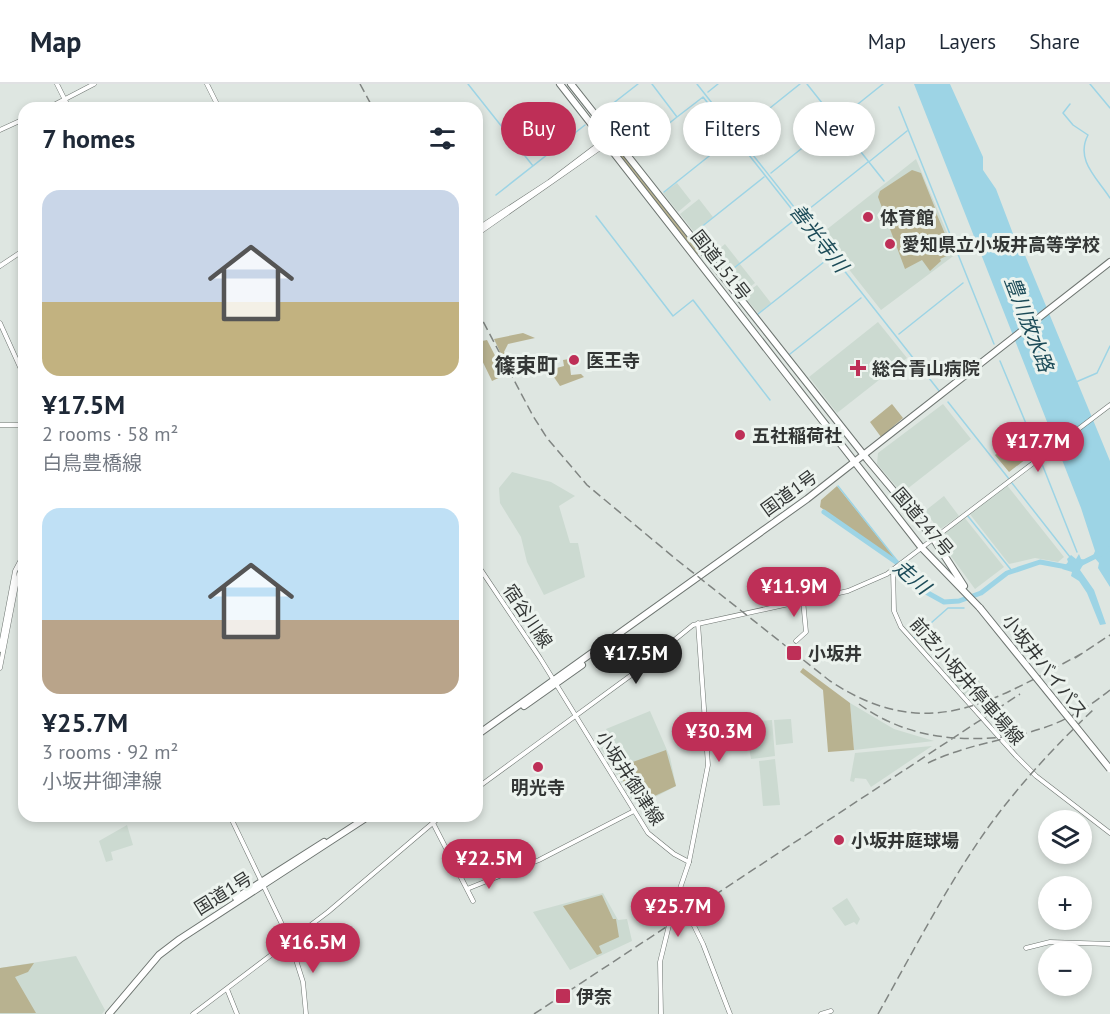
<!DOCTYPE html>
<meta charset="utf-8">
<style>
body{margin:0;font-family:"PT Sans","Noto Sans JP",sans-serif;background:#f6f6f7;color:#1f2937;height:100vh;display:flex;flex-direction:column;font-size:22px;white-space:nowrap}
*{box-sizing:border-box;margin:0}
p{font-size:20px;color:#747a83}
.icon{flex:none;width:33px;height:33px;fill:none;stroke:currentColor;stroke-width:2;stroke-linecap:round;stroke-linejoin:round}
.map{position:relative;flex:1;overflow:hidden}
.side{position:absolute;left:18px;top:18px;width:465px;height:720px;display:flex;flex-direction:column;background:#fff;border-radius:18px;box-shadow:0 3px 9px #0003}
.side>*{flex:none}
.guide{position:absolute;left:501px;top:18px;width:519px;height:54px;display:flex;gap:12px}
.controls{position:absolute;left:1038px;top:726px;display:grid;gap:12px}
.controls a{display:grid;place-items:center;width:54px;height:54px;border-radius:50%;background:#fff;box-shadow:0 3px 9px #0003;font-size:30px}
.price{position:absolute;translate:-50% -51px;padding:0 14px;border-radius:21px;background:#be2f57;color:#fff;font-size:20px;line-height:39px;filter:drop-shadow(0 2px 3px #0008)}
.price::after{content:'';position:absolute;left:50%;top:36px;width:18px;height:14px;margin-left:-9px;background:inherit;clip-path:polygon(0 0,100% 0,50% 100%)}
.price.current{background:#222;color:#fff}
ul{padding:0;list-style:none}
li{display:grid;align-content:center;gap:12px;height:318px;padding:0 24px}
li span{display:grid;place-items:center;height:186px;border-radius:18px;color:#555}
li>.icon{margin-inline-start:auto}
span .icon{width:108px;height:108px;fill:#fffc;stroke-width:1}
li b{font-size:26px}
h2{display:flex;justify-content:space-between;align-items:center;height:72px;padding:0 24px;font-size:26px}
.chip{padding:0 21px;border-radius:27px;background:#fff;box-shadow:0 3px 9px #0003;font-size:21px;line-height:54px}
.chip.current{background:#be2f57;color:#fff}
header{display:flex;align-items:center;gap:36px;box-sizing:border-box;height:84px;padding:0 30px;background:#fff;border-bottom:2px solid #e0e1e3}
header strong{font-size:28px}
nav{display:flex;gap:33px;margin-inline-start:auto;font-size:21px}
.map>svg:first-child{display:block}
.built{fill:#ccdad1}
.green{fill:#b8b290}
.water{fill:#9dd4e5}
.lines{fill:none;stroke-linecap:round;stroke-linejoin:round}
.stream{stroke:#9dd4e5;stroke-width:1.5}
.river{stroke:#9dd4e5;stroke-width:5}
.tertiary-casing{stroke:#6e7571;stroke-width:5}
.secondary-casing{stroke:#6e7571;stroke-width:5}
.trunk-casing{stroke:#6e7571;stroke-width:8}
.tertiary{stroke:#fff;stroke-width:4}
.secondary{stroke:#fff;stroke-width:4}
.trunk{stroke:#fff;stroke-width:6}
.rail{stroke:#808582;stroke-width:1.5;stroke-dasharray:9 4.5;stroke-linecap:butt}
.trunk-bridge-casing{stroke:#6e7571;stroke-width:8;stroke-linecap:butt}
.trunk-bridge{stroke:#fff;stroke-width:6}
.poi-dot{fill:#be2f57;stroke:#ecf3ee;stroke-width:2}
.labels{text-anchor:middle;dominant-baseline:central;stroke-width:6;stroke-linejoin:round;paint-order:stroke}
.poi-label{font-size:18px;font-weight:bold;fill:#333635;stroke:#ecf3ee;text-anchor:start}
.street-label{font-size:18px;fill:#333635;stroke:#ecf3ee}
.water-label{font-size:20px;font-style:italic;fill:#1c4b58;stroke:#ecf3ee}
.quarter-label{font-size:21px;font-weight:bold;fill:#333635;stroke:#ecf3ee}
</style>
<header>
<strong>Map</strong>
<nav><a>Map</a><a>Layers</a><a>Share</a></nav>
</header>
<div class="map">
<svg width="1110" height="930" viewBox="0 0 1110 930">
<rect width="100%" height="100%" fill="#dee6e1"/>
<path class="built" d="M916 75 956 170 881 226 821 150Z
M677 99 691 117 678 128 663 109Z
M699 115 713 133 694 148 680 130Z
M725 160 740 179 734 184 740 180 755 199 742 209 727 190 731 187 726 189 712 171Z
M757 201 771 219 758 229 743 211Z
M878 238 907 274 837 329 809 293Z
M943 320 971 355 902 409 877 380 878 369Z
M512 388 551 398 575 412 559 422 570 459H578L585 493 544 511 527 478 521 453 500 419 499 404Z
M1006 400 1064 473 1058 478 1035 474 1009 480 969 429Z
M944 412 959 432 939 446 925 427Z
M964 433 1004 483 975 505 939 456 940 451Z
M964 579 980 598 964 611H961L947 594Z
M850 619 894 645 934 657 854 666Z
M650 627 670 673 676 702 644 719 640 712 632 716 597 658 610 654 606 645Z
M791 635 793 659 776 661 774 636Z
M772 636 775 672 751 675 749 663H743L741 638Z
M932 662 871 703 866 695 855 694 854 698 850 697 855 669Z
M775 675 780 721 763 722 759 677Z
M127 741 133 761 111 768 113 776 106 778 99 757Z
M603 809 618 836 627 835 632 857 570 886 533 828Z
M847 814 860 835 857 841 854 838 845 842 832 824Z
M76 872 105 926 102 930H0V884Z"/>
<path class="green" d="M615 59 700 168 696 171 610 62Z
M912 86 921 89 935 124 928 128 935 126 953 169 940 175 941 177 930 187 922 176 905 185 878 113 880 107Z
M523 249 535 254 508 260 504 268 511 278 520 272 531 274 534 279 510 289 494 255Z
M487 256 505 291 492 297 477 266V258Z
M569 275 571 291 581 290 584 293 560 302 549 286 564 282 563 276Z
M892 320 903 334 881 353 870 338Z
M1013 357 1026 375 1009 388 995 371Z
M837 402 898 478 820 423 821 416Z
M803 584 850 619 854 666 828 668 823 606 800 588Z
M666 666 676 702 644 717 641 710 633 714 616 684Z
M602 811 613 835H616L619 853 599 862 602 869 597 871 563 822Z
M34 879 28 888 15 893 36 929H0V884Z"/>
<path class="water" d="M914 0H950L983 73V86L996 105 1015 155 1020 159 1110 377V503L1098 484 1099 479 1093 472 1095 467 1081 424Z
M1079 470 1081 475 1086 476 1080 486 1094 506 1106 540 1100 541 1087 509 1079 497 1071 492 1072 488 1062 485 1068 478 1067 475 1071 471 1076 475Z"/>
<g class="lines">
<path class="stream" d="M468 0 533 82
M652 0 677 33 703 13 798 133 800 131
M697 0 940 308
M807 0 884 97
M1090 0 1110 24
M708 8 718 0
M1070 20 1063 29 1073 41 1088 51C1075 76 1097 94 1110 114
M899 23 994 260
M602 28 638 0
M838 36 883 0
M740 48 800 0
M632 69 677 33
M870 77 907 47
M771 89 836 37
M664 108 733 53
M496 111 585 41
M804 129 868 78
M596 132 673 232 693 216 770 316
M695 148 764 93
M734 184 797 134
M758 230 829 174
M899 250 963 199
M790 270 861 214
M1000 277 1037 366
M1076 298 1097 289 1110 262
M948 318 1009 395
M1042 380 1077 468
M1012 399 1070 473
M838 402 899 479
M967 431 1012 487
M914 554 948 524H964"/>
<path class="river" d="M824 428 896 478 926 508 944 518 959 517 981 509 1007 489 1040 478 1067 483
M1082 479 1110 465"/>
<defs>
<path id="tertiary" d="M57 0 69 24
M477 145 549 98 611 51
M477 150 613 55
M0 182 24 166
M0 341H24
M0 566 15 487 24 470
M0 584 17 496 24 476
M433 739 473 817
M689 778 708 681 698 539
M467 805 539 776 634 727
M678 809 703 860 730 930
M290 857 303 898 306 930
M1026 864 1050 858 1110 860
M821 930 831 927"/>
<path id="secondary" d="M207 0 219 24
M48 24 94 0
M0 46 24 35
M0 239 24 292
M477 480 540 574 648 749 674 770 689 778 673 825 660 878 661 930
M893 486 894 527 901 543 1016 672 1036 692 1110 749
M796 557 806 548 803 516
M477 704 630 592 693 541 848 507 887 490 1110 321
M230 732 290 857
M227 905 237 930
M193 930 328 828 441 732"/>
<path id="trunk" d="M560 0 921 463 980 524
M571 0 867 375 933 454 964 502
M524 622 582 581
M477 651 807 415 1110 178
M236 814 324 758
M109 930 159 871 180 855 369 732"/>
</defs>
<use href="#tertiary" class="tertiary-casing"/>
<use href="#secondary" class="secondary-casing"/>
<use href="#trunk" class="trunk-casing"/>
<use href="#tertiary" class="tertiary"/>
<use href="#secondary" class="secondary"/>
<use href="#trunk" class="trunk"/>
<path class="rail" d="M360 0 373 24
M477 226 533 332 547 354 587 401 677 476 830 597C927 661 991 618 1081 570
M1075 574 1110 551
M859 620C903 652 952 658 1004 653
M928 679C965 661 1002 657 1040 645 1066 637 1089 623 1110 606
M534 930 1020 610
M878 930C913 868 946 803 987 745 1018 702 1055 662 1093 626"/>
<defs>
<path id="trunk-bridge" d="M980 524 1110 685"/>
</defs>
<use href="#trunk-bridge" class="trunk-bridge-casing"/>
<use href="#trunk-bridge" class="trunk-bridge"/>
</g>
<g class="poi-dot">
<circle cx="868" cy="133" r="6"/>
<circle cx="890" cy="160" r="6"/>
<circle cx="574" cy="276" r="6"/>
<path d="M855 275h6v6h6v6h-6v6h-6v-6h-6v-6h6z"/>
<circle cx="740" cy="351" r="6"/>
<rect x="786" y="561" width="16" height="16" rx="3"/>
<circle cx="538" cy="683" r="6"/>
<circle cx="839" cy="756" r="6"/>
<rect x="555" y="904" width="16" height="16" rx="3"/>
</g>
<g class="labels">
<g class="poi-label">
<text x="880" y="133">体育館</text>
<text x="902" y="160">愛知県立小坂井高等学校</text>
<text x="586" y="276">医王寺</text>
<text x="872" y="284">総合青山病院</text>
<text x="752" y="351">五社稲荷社</text>
<text x="808" y="569">小坂井</text>
<text x="538" y="703" text-anchor="middle">明光寺</text>
<text x="851" y="756">小坂井庭球場</text>
<text x="576" y="912">伊奈</text>
</g>
<g class="street-label">
<text transform="translate(721 181) rotate(52)">国道151号</text>
<text transform="translate(789 409) rotate(-36)">国道1号</text>
<text transform="translate(923 438) rotate(50)">国道247号</text>
<text transform="translate(528 532) rotate(56)">宿谷川線</text>
<text transform="translate(1045 582) rotate(52)">小坂井バイパス</text>
<text transform="translate(967 597) rotate(49)">前芝小坂井停車場線</text>
<text transform="translate(630 694) rotate(57)">小坂井御津線</text>
<text transform="translate(223 809) rotate(-32)">国道1号</text>
</g>
<g class="water-label">
<text transform="translate(819 154) rotate(52)">善光寺川</text>
<text transform="translate(1029 240) rotate(69)">豊川放水路</text>
<text transform="translate(912 493) rotate(41)">走川</text>
</g>
<g class="quarter-label">
<text x="526" y="281">篠束町</text>
</g>
</g>
</svg>
<div class="controls">
<a><svg class="icon" aria-label="layers" viewBox="0 0 24 24"><path d="M12 4l9 5-9 5-9-5zM3 14l9 5 9-5"/></svg></a>
<a>+</a>
<a>−</a>
</div>
<b class="price" style="left:1038px;top:389px">¥17.7M</b>
<b class="price" style="left:794px;top:534px">¥11.9M</b>
<b class="price current" style="left:636px;top:601px">¥17.5M</b>
<b class="price" style="left:719px;top:679px">¥30.3M</b>
<b class="price" style="left:489px;top:806px">¥22.5M</b>
<b class="price" style="left:678px;top:854px">¥25.7M</b>
<b class="price" style="left:313px;top:890px">¥16.5M</b>
<div class="guide">
<a class="chip current">Buy</a>
<a class="chip">Rent</a>
<a class="chip">Filters</a>
<a class="chip">New</a>
</div>
<section class="side">
<h2>7 homes<svg class="icon" aria-label="filters" viewBox="0 0 24 24"><path d="M4 7h16M4 17h16"/><circle cx="9" cy="7" r="2"/><circle cx="15" cy="17" r="2"/></svg></h2>
<ul>
<li><span style="background:linear-gradient(#c9d6e8 60%,#c2b280 0)"><svg class="icon" aria-label="home" viewBox="0 0 24 24"><path d="M3 11l9-7 9 7M6 9v11h12V9"/></svg></span><div><b>¥17.5M</b><p>2 rooms · 58 m²</p><p>白鳥豊橋線</p></div></li>
<li><span style="background:linear-gradient(#bfe0f5 60%,#b9a48a 0)"><svg class="icon" aria-label="home" viewBox="0 0 24 24"><path d="M3 11l9-7 9 7M6 9v11h12V9"/></svg></span><div><b>¥25.7M</b><p>3 rooms · 92 m²</p><p>小坂井御津線</p></div></li>
</ul>
</section>
</div>
